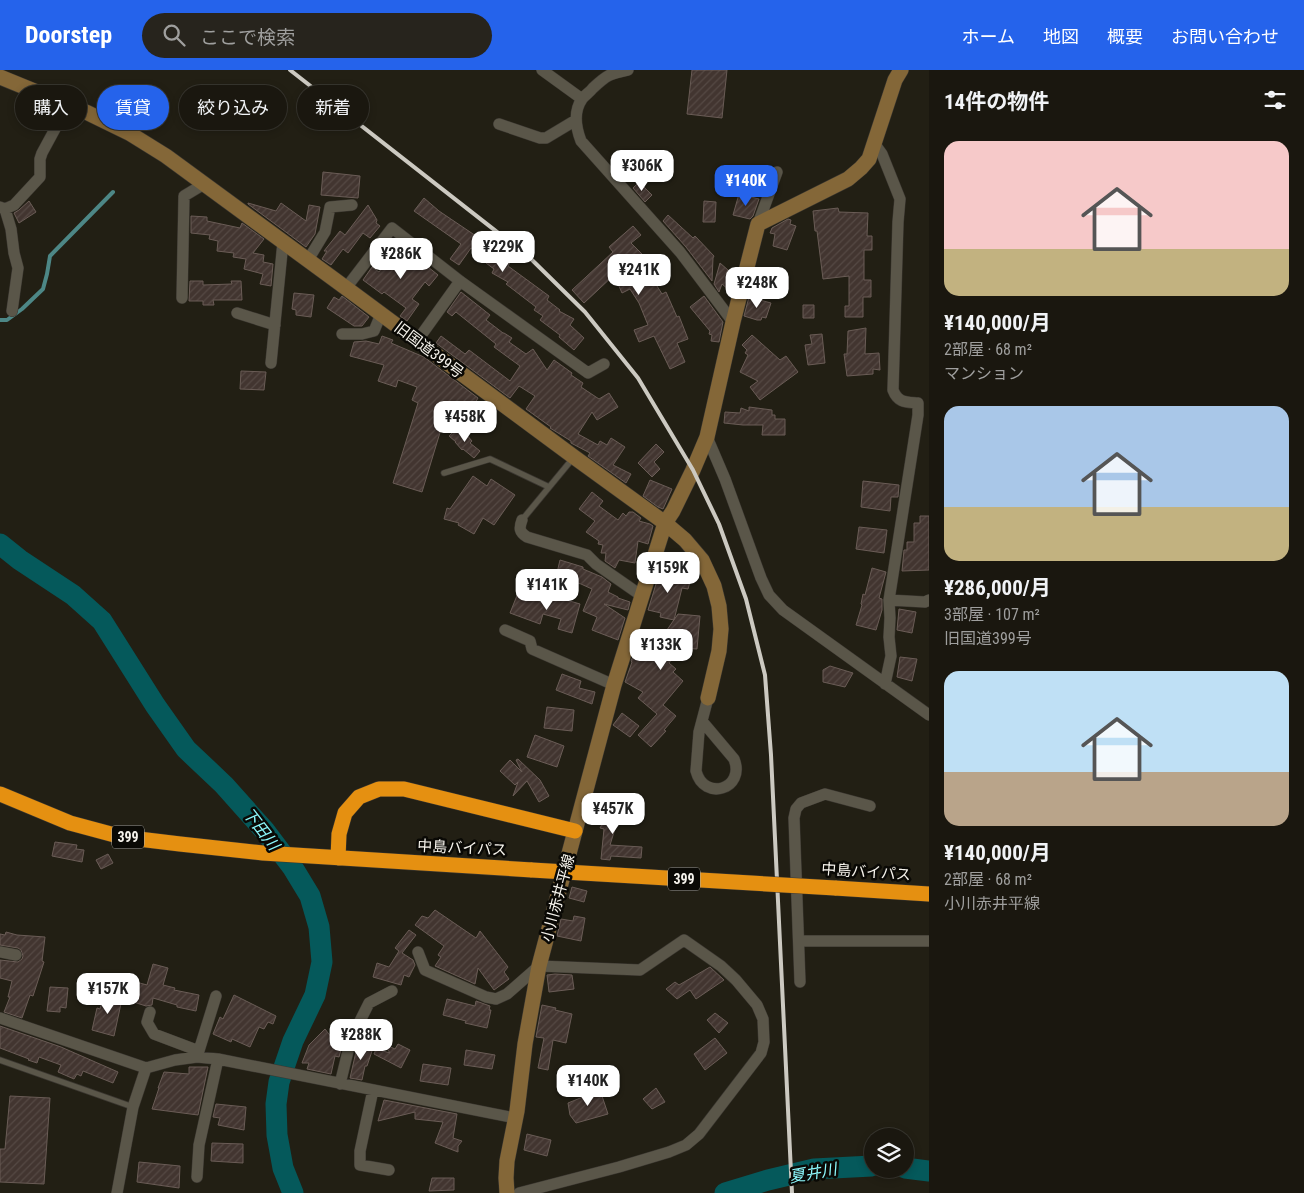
<!DOCTYPE html>
<html lang="ja">
<meta charset="utf-8">
<style>
body{margin:0;font-family:"Roboto Condensed","Noto Sans JP",sans-serif;background:#27241d;color:#f1f3f6;height:100vh;display:flex;flex-direction:column;font-size:19px;white-space:nowrap}
*{box-sizing:border-box;margin:0}
p{font-size:16px;color:#9f9f9e}
.icon{flex:none;width:28px;height:28px;fill:none;stroke:currentColor;stroke-width:2;stroke-linecap:round;stroke-linejoin:round}
.map{position:relative;flex:1;overflow:hidden}
.details{display:flex;flex-direction:column;background:#1a170f;width:375px}
.details>*{flex:none}
.guide{position:absolute;left:15px;top:15px;width:475px;height:45px;display:flex;gap:10px}
.buttons{position:absolute;left:864px;top:1058px;display:grid;gap:10px}
.buttons a{display:grid;place-items:center;width:50px;height:50px;border-radius:50%;background:#1a170f;box-shadow:0 2px 8px #0003,0 0 0 1px #38362f;font-size:25px}
.price{position:absolute;translate:-50% -42px;padding:0 11px;border-radius:10px;background:#fff;color:#222;font-size:16px;line-height:32px;filter:drop-shadow(0 1px 2px #0008)}
.price::after{content:'';position:absolute;left:50%;top:30px;width:15px;height:11px;margin-left:-8px;background:inherit;clip-path:polygon(0 0,100% 0,50% 100%)}
.price.current{background:#2563eb;color:#fff}
ul{padding:0;list-style:none}
li{display:grid;align-content:center;gap:10px;height:265px;padding:0 15px}
li span{display:grid;place-items:center;height:155px;border-radius:15px;color:#555}
li>.icon{margin-inline-start:auto}
span .icon{width:90px;height:90px;fill:#fffc;stroke-width:1}
li b{font-size:21px}
h2{display:flex;justify-content:space-between;align-items:center;height:60px;padding:0 15px;font-size:21px}
.pill{padding:0 18px;border-radius:22px;background:#1a170f;box-shadow:0 2px 8px #0003,0 0 0 1px #38362f;font-size:18px;line-height:45px}
.pill.current{background:#2563eb;color:#fff}
header{display:flex;align-items:center;gap:30px;box-sizing:border-box;height:70px;padding:0 25px;background:#2563eb;color:#fff}
header strong{font-size:24px}
nav{display:flex;gap:28px;margin-inline-start:auto;font-size:18px}
.search{width:350px;height:45px;background:#27241d;display:flex;align-items:center;gap:12px;box-sizing:border-box;padding:0 18px;border-radius:28px;color:#9f9f9e;font-size:19px}
main{display:flex;flex:1;min-height:0}
.map>svg:first-child{display:block}
.lines{fill:none;stroke-linecap:round;stroke-linejoin:round}
.stream{stroke:#4d8786;stroke-width:4}
.river{stroke:#05595b;stroke-width:21}
.building{fill:url(#building-hatch);stroke:#6a5c56}
.lane-casing{stroke:#3b3731;stroke-width:7}
.street-casing{stroke:#3b3731;stroke-width:12}
.secondary-casing{stroke:#3b3731;stroke-width:16}
.highway-casing{stroke:#3b3731;stroke-width:16}
.lane{stroke:#5a5649;stroke-width:5.5}
.street{stroke:#5a5649;stroke-width:11}
.secondary{stroke:#846738;stroke-width:15}
.highway{stroke:#e59011;stroke-width:15}
.rail{stroke:#ccc9c1;stroke-width:4}
.highway-bridge-casing{stroke:#3b3731;stroke-width:16;stroke-linecap:butt}
.highway-bridge{stroke:#e59011;stroke-width:15}
.labels{text-anchor:middle;dominant-baseline:central;stroke-width:5;stroke-linejoin:round;paint-order:stroke}
.shield{fill:#0a0905;stroke:#afada7;stroke-width:1}
.shield-label{font-size:14px;font-weight:bold;fill:#f6f3ec}
.street-label{font-size:15px;fill:#f6f3ec;stroke:#0a0905}
.water-label{font-size:16px;font-style:italic;fill:#8cf8fc;stroke:#0a0905}
</style>
<header>
<strong>Doorstep</strong>
<div class="search"><svg class="icon" aria-label="search" viewBox="0 0 24 24"><circle cx="10" cy="10" r="6"/><path d="M15 15l6 6"/></svg>ここで検索</div>
<nav><a>ホーム</a><a>地図</a><a>概要</a><a>お問い合わせ</a></nav>
</header>
<main>
<div class="map">
<svg width="929" height="1123" viewBox="0 0 929 1123">
<defs>
<pattern id="building-hatch" width="6" height="6" patternUnits="userSpaceOnUse" patternTransform="scale(1.25)"><rect width="6" height="6" fill="#423530"/><path d="M-1 1l2-2M0 6l6-6M5 7l2-2" fill="none" stroke="#554944"/></pattern>
</defs>
<rect width="100%" height="100%" fill="#221f14"/>
<g class="lines">
<path class="stream" d="M0 250H7L22 239 43 219 47 204 50 186 113 122"/>
<path class="river" d="M0 474 20 490 73 525 102 551 155 635 186 679 224 715 265 761 293 798 310 826 319 857 322 892 315 925 293 971 279 1012 276 1034 277 1065 283 1098 293 1123
M905 1098 929 1101
M725 1123 768 1110 814 1099 872 1096"/>
</g>
<path class="building" d="M692 0H727L722 48 687 44Z
M323 102 360 106 358 128 321 125Z
M639 112 652 125 645 132 633 118Z
M739 124 759 129 753 146 750 149 733 145Z
M424 128 439 141 476 166V165L491 174 489 178 511 191 508 196 549 226 547 230 560 240 559 241 574 249 570 255 584 268 574 280 559 267 560 265 540 250 543 246 534 240 536 237 506 214 508 212 492 203 494 199 486 193 489 189 471 178 459 195 450 189 461 174 414 141Z
M29 131 36 142 19 153 14 143 19 140Z
M704 131 716 132 715 152H703Z
M248 133 276 141 281 133 306 151 309 135 320 137 315 164 306 177 248 134Z
M368 135 377 150 376 153 380 156 370 168 363 163 348 183 343 179 331 195 322 189 327 181H324L340 161 345 165Z
M838 138 839 142 868 143 867 166H872V180H864V210H871V227H863V247H845V236H849V206L823 209 817 161H815L813 141Z
M668 145 693 168 695 166 714 186 713 188 712 211 686 177 663 151Z
M191 146 207 147V151L240 158 242 153 264 169 253 183 264 185 263 192 273 194 271 216 260 214 263 204 244 199 246 189 233 187 234 183 217 181 218 171 209 169 210 165 191 163Z
M788 149 791 150 790 154 796 156 787 180 773 176 775 164 770 163 772 158Z
M633 156 641 165 631 173 647 189 640 197 652 208 662 224 666 222 677 247 679 246 688 269 677 273 685 292 670 299 654 266 639 272 634 260 648 255 639 233 630 219 622 223 614 205 584 233 572 220 613 182 609 177Z
M398 177 421 194 422 192 438 205 429 216 425 212 412 229 419 234 407 251 400 246 406 238 384 222 382 224 363 210 372 197 379 202Z
M720 193 728 200 726 203 734 209 733 216 729 220 722 214 719 222 714 214Z
M190 211H203V215L232 214 231 211H241L242 230H213L214 235H203V231H189Z
M461 222 490 245 486 250 503 263H504L512 268 509 272 526 284 533 279 547 300 554 290 572 303 571 305 583 313 581 317 599 329 609 323 618 337 597 350 592 342 578 364 598 375 600 371 607 375 611 368 625 377 613 395 631 404 626 413 588 386 590 383 571 373V371L550 358 551 357 526 339 535 326 519 316 510 328 436 273 441 266 465 284 469 280 510 311 520 296 494 277 496 274 456 242 452 246 447 242Z
M294 223 314 225 311 247 296 245V240L292 239Z
M342 226 369 247 362 256H354L327 238 334 227 339 230Z
M704 226 723 252 719 272 711 271 712 265 709 264 710 261 690 237Z
M749 227 771 233 766 248 762 247 761 250H757L744 246Z
M803 235H814V248H803Z
M866 258 865 284 879 283 880 300 873 299V304L847 306 844 284H847L848 261Z
M822 264 825 293 808 295 805 275 812 274 810 265Z
M752 265 780 290 786 286 798 302 760 330 750 317 758 311 740 302 748 285 745 283 747 280 742 275Z
M382 266 393 270 391 273 424 287 478 328 465 351 459 347 445 346 422 422 393 413 418 333 412 330 417 317 398 310 396 317 378 311 384 295 350 286 354 272 366 271 379 274Z
M241 301 266 302 264 320 240 319Z
M749 337 772 340V345H775V349H785V365H762L763 355H743L724 353 725 342 740 343 741 338 749 341Z
M455 360 462 366 465 363 472 371 470 373 480 381 474 388 463 379 462 380 455 372H456L449 366Z
M656 374 664 382 654 392 660 399 652 407 638 393Z
M473 406 487 416 491 409 515 425 494 455 483 448 474 464 458 455 459 453 444 449 447 438 450 439Z
M650 410 672 419 663 439 658 437 643 426Z
M863 411 899 415 898 427H891L890 441 861 437Z
M592 422 603 431 599 436 618 450 623 443 626 446 629 442H633L641 448 639 451 650 454 653 456 648 474 638 471 635 493 619 490 615 498 605 491 606 483H601L603 475 598 474 599 471 586 462 595 451 579 439Z
M920 446H929V500L902 501 904 480H907V472H914V453H920Z
M859 457 887 460 884 483 856 479Z
M560 490 583 497V499L602 507 611 514 608 522 618 527V528L630 532 628 540 604 534 625 548 618 570 592 560 597 547 583 541 592 519 581 514 556 507Z
M872 498 886 502 879 528 882 529V540L876 560 856 555 862 535 861 534 863 524 865 525Z
M660 501 691 508 688 519 682 518 674 550 660 547 661 543 648 540Z
M518 523 550 535 553 526 580 534 572 563 558 559 561 549 543 544 540 554 510 543Z
M899 539 916 542 912 563 897 560Z
M678 544 700 546 697 579 680 578 669 593 676 599 673 602 683 611 663 635 676 646 664 660 666 661 651 677 638 665 657 644 638 628 643 622 625 612 632 592 631 591 634 584 638 576H636L642 567 647 570 651 564 660 570Z
M900 587 917 589 912 611 897 607Z
M830 596 853 603 845 617 823 612V600Z
M562 604 581 611 579 618 595 622 592 634 556 620Z
M547 637 574 640 572 661 544 658Z
M622 643 639 656 630 667 613 655Z
M535 665 564 676 557 697 527 687Z
M518 689 540 710 549 726 539 732 527 711 513 726 518 712 515 715 500 701 510 690 522 702 516 690Z
M597 734 615 739 613 744 619 746 610 775 642 777 641 788 611 786 610 790 601 789 604 759 600 758 602 754 592 750Z
M55 772 77 775 76 779 84 780 82 792 52 786Z
M108 784 113 793 101 799 96 790Z
M572 817 587 821 584 832 569 828Z
M435 840 476 868 480 861 508 897 504 902 509 909 494 920 478 898 475 914 435 896 441 887 438 885 444 876 415 855 422 846 428 848Z
M574 846 585 848 581 871 557 866 561 849 573 851Z
M409 860 416 865 402 883 413 890 415 895 409 907 404 905 401 915 373 907 377 893 389 897 399 881 395 878Z
M6 862 17 865 45 867 42 891 44 892 33 926 30 925 22 948 4 942 10 927H8L12 911 0 908V890L18 892 22 889 23 886 21 880 18 878 0 875V864L5 865Z
M153 894 168 898 163 915 175 918 174 920 199 925 196 941 177 937V935L153 928 152 935 146 936 124 929 129 910 147 915Z
M710 897 724 910 696 929 690 920 677 929 666 919 675 912 679 915Z
M555 904 572 905 574 919 549 922 547 905Z
M50 917 68 918 66 938 60 937V942L47 941Z
M104 924 122 929 114 966 92 960 97 938 100 939Z
M234 925 276 946 273 954 268 952 264 959 259 957 250 977 232 969 231 972 213 964 220 947 223 949Z
M447 929 475 936 476 931 490 936 489 940H491L487 958 465 953 466 951 443 945Z
M542 935 556 938 555 940 572 944 566 973 553 970 548 1000 538 998 544 968 536 967Z
M715 943 728 953 719 963 707 950Z
M0 956 61 977 118 1002 113 1013 83 1001 81 1006 77 1004 74 1009 58 1002 61 995 39 987 37 993 28 990 29 989 0 978Z
M325 959 332 968 343 972 339 987 335 986 331 1004 307 999 309 993H302L309 975Z
M715 968 727 983 705 1000 694 984Z
M358 973 373 978 367 996H365L362 1010 350 1008Z
M384 974 395 979 398 974 410 980 401 998 374 984 376 979 390 983Z
M466 980 495 985 492 999 464 995Z
M423 994 451 998 448 1015 420 1011Z
M189 997H208L198 1045 152 1039 159 1018H158L164 1002 189 1004Z
M656 1018 665 1032 652 1039 643 1029Z
M600 1020 608 1044 576 1053 570 1045 568 1033Z
M10 1026 50 1028 44 1114 0 1112V1079H5Z
M384 1030 457 1044 453 1068 462 1071 458 1076V1082L435 1073 443 1052 415 1049V1042L378 1051Z
M216 1034 246 1037 244 1060 218 1055 220 1048 213 1047Z
M527 1064 551 1070 547 1086 524 1080Z
M212 1073 243 1074V1093L211 1091Z
M139 1092 180 1096 179 1118 137 1112Z
M432 1108H454V1120L429 1121Z"/>
<g class="lines">
<defs>
<path id="lane" d="M444 403 490 389 549 417
M522 450 574 387
M0 990 133 1037"/>
<path id="street" d="M542 0 582 29
M628 0C609 4 607 5 593 18 590 22 585 25 582 29 573 42 576 58 581 71L680 182 733 252
M499 54 540 68H546L576 50
M874 73 882 84 900 129 898 152 893 320C898 333 906 332 918 333V345L889 530 890 548 889 567 891 586 885 614
M0 137 5 139 14 135 40 107V89L42 83 68 35
M5 139 11 159 14 183 18 198 12 241
M758 154 777 102
M308 190 325 162 330 137 352 135
M346 218 392 158 460 211 588 303 604 294
M182 228 184 126 204 114
M237 243 275 255
M342 264H362L374 261 381 244
M417 271 460 211
M271 293 283 172
M707 367 725 409 761 508 769 525 783 540 929 645
M522 450C519 458 519 462 527 467L587 485 596 494 642 526
M889 530 925 532 929 530
M505 560 530 571 532 579 614 615
M702 651 734 689C746 719 704 732 696 701L699 662 708 628
M799 871H929
M0 882 16 885
M418 882 425 900 486 927 496 929 507 924 539 896 640 900 684 870 721 896 736 910 757 935 763 949 764 972 761 983 699 1064 686 1075 669 1082 619 1097 519 1123
M800 912 794 748 796 739 801 733 825 724 870 736
M150 942 147 952 154 964 199 981
M0 948 146 998
M197 987 216 926
M340 1014 351 969 369 933 392 921
M373 1020 360 1081V1095L389 1100
M197 1107 199 1075 218 989
M117 1123 133 1037 146 998 175 990 197 987 218 989 515 1048"/>
<path id="secondary" d="M0 7 88 43 129 63 166 86 346 218 574 387 665 453 685 470 702 490 714 516 719 536 721 559 719 581 708 628
M507 1123 506 1108 507 1091 517 1041 525 974 539 896 614 615 642 526 665 453 673 441 693 400 707 367 733 252 758 154 848 109 861 98 869 89 895 10 901 0"/>
<path id="highway" d="M0 724 70 753 122 767 180 774 263 783 532 800
M338 788 339 764 345 743 359 727 379 719H404L575 761
M835 818 929 824"/>
</defs>
<use href="#lane" class="lane-casing"/>
<use href="#street" class="street-casing"/>
<use href="#secondary" class="secondary-casing"/>
<use href="#highway" class="highway-casing"/>
<use href="#lane" class="lane"/>
<use href="#street" class="street"/>
<use href="#secondary" class="secondary"/>
<use href="#highway" class="highway"/>
<path class="rail" d="M290 0 529 187 585 242 638 308 693 400 719 454 746 529 765 605 771 685 792 1123"/>
<defs>
<path id="highway-bridge" d="M532 800 835 818"/>
</defs>
<use href="#highway-bridge" class="highway-bridge-casing"/>
<use href="#highway-bridge" class="highway-bridge"/>
</g>
<g class="labels">
<g class="shield">
<rect x="112" y="755.5" width="32" height="23" rx="4"/>
<rect x="668" y="797.5" width="32" height="23" rx="4"/>
</g>
<g class="shield-label">
<text x="128" y="767">399</text>
<text x="684" y="809">399</text>
</g>
<g class="street-label">
<text transform="translate(429 280) rotate(37)">旧国道399号</text>
<text transform="translate(462 778) rotate(3)">中島バイパス</text>
<text transform="translate(866 802) rotate(4)">中島バイパス</text>
<text transform="translate(558 828) rotate(-75)">小川赤井平線</text>
</g>
<g class="water-label">
<text transform="translate(261 759) rotate(52)">下田川</text>
<text transform="translate(813 1103) rotate(-10)">夏井川</text>
</g>
</g>
</svg>
<div class="buttons">
<a><svg class="icon" aria-label="layers" viewBox="0 0 24 24"><path d="M12 4l9 5-9 5-9-5zM3 14l9 5 9-5"/></svg></a>
</div>
<b class="price" style="left:642px;top:122px">¥306K</b>
<b class="price current" style="left:746px;top:137px">¥140K</b>
<b class="price" style="left:503px;top:203px">¥229K</b>
<b class="price" style="left:401px;top:210px">¥286K</b>
<b class="price" style="left:639px;top:226px">¥241K</b>
<b class="price" style="left:757px;top:239px">¥248K</b>
<b class="price" style="left:465px;top:373px">¥458K</b>
<b class="price" style="left:668px;top:524px">¥159K</b>
<b class="price" style="left:547px;top:541px">¥141K</b>
<b class="price" style="left:661px;top:601px">¥133K</b>
<b class="price" style="left:613px;top:765px">¥457K</b>
<b class="price" style="left:108px;top:945px">¥157K</b>
<b class="price" style="left:361px;top:991px">¥288K</b>
<b class="price" style="left:588px;top:1037px">¥140K</b>
<div class="guide">
<a class="pill">購入</a>
<a class="pill current">賃貸</a>
<a class="pill">絞り込み</a>
<a class="pill">新着</a>
</div>
</div>
<section class="details">
<h2>14件の物件<svg class="icon" aria-label="filters" viewBox="0 0 24 24"><path d="M4 7h16M4 17h16"/><circle cx="9" cy="7" r="2"/><circle cx="15" cy="17" r="2"/></svg></h2>
<ul>
<li><span style="background:linear-gradient(#f6c9c9 70%,#c2b280 0)"><svg class="icon" aria-label="home" viewBox="0 0 24 24"><path d="M3 11l9-7 9 7M6 9v11h12V9"/></svg></span><div><b>¥140,000/月</b><p>2部屋 · 68 m²</p><p>マンション</p></div></li>
<li><span style="background:linear-gradient(#a9c7e8 65%,#c2b280 0)"><svg class="icon" aria-label="home" viewBox="0 0 24 24"><path d="M3 11l9-7 9 7M6 9v11h12V9"/></svg></span><div><b>¥286,000/月</b><p>3部屋 · 107 m²</p><p>旧国道399号</p></div></li>
<li><span style="background:linear-gradient(#bfe0f5 65%,#b9a48a 0)"><svg class="icon" aria-label="home" viewBox="0 0 24 24"><path d="M3 11l9-7 9 7M6 9v11h12V9"/></svg></span><div><b>¥140,000/月</b><p>2部屋 · 68 m²</p><p>小川赤井平線</p></div></li>
</ul>
</section>
</main>
